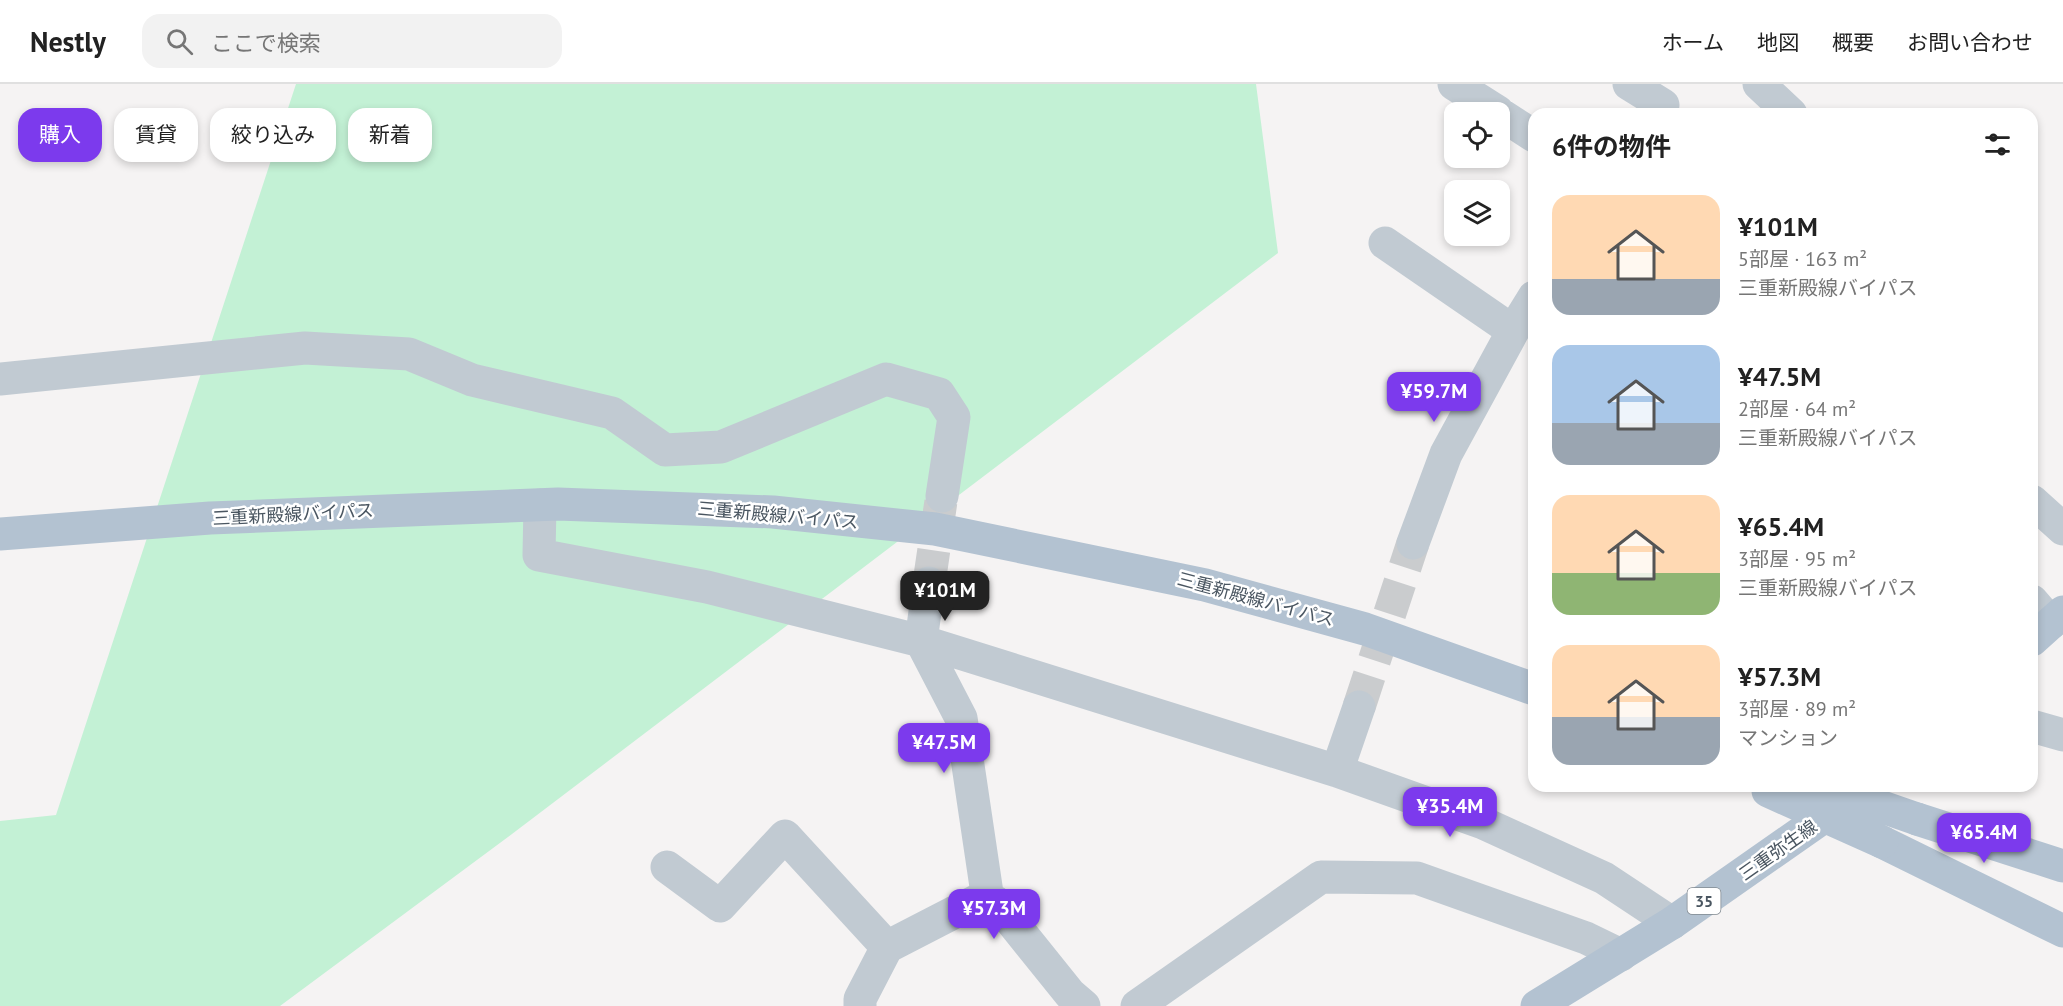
<!DOCTYPE html>
<html lang="ja">
<meta charset="utf-8">
<style>
body{margin:0;font-family:"PT Sans","Noto Sans JP",sans-serif;background:#f2f2f2;color:#222;height:100vh;display:flex;flex-direction:column;font-size:22px;white-space:nowrap}
*{box-sizing:border-box;margin:0}
p{font-size:20px;color:#767676}
.icon{flex:none;width:33px;height:33px;fill:none;stroke:currentColor;stroke-width:2;stroke-linecap:round;stroke-linejoin:round}
.map{position:relative;flex:1;overflow:hidden}
.side{position:absolute;left:1528px;top:24px;width:510px;height:684px;display:flex;flex-direction:column;background:#fff;border-radius:18px;box-shadow:0 3px 9px #0003}
.side>*{flex:none}
.hud{position:absolute;left:18px;top:24px;width:570px;height:54px;display:flex;gap:12px}
.controls{position:absolute;left:1444px;top:18px;display:grid;gap:12px}
.controls a{display:grid;place-items:center;width:66px;height:66px;border-radius:12px;background:#fff;box-shadow:0 3px 9px #0003;font-size:30px}
.price{position:absolute;translate:-50% -51px;padding:0 14px;border-radius:12px;background:#7c3aed;color:#fff;font-size:20px;line-height:39px;filter:drop-shadow(0 2px 3px #0008)}
.price::after{content:'';position:absolute;left:50%;top:36px;width:18px;height:14px;margin-left:-9px;background:inherit;clip-path:polygon(0 0,100% 0,50% 100%)}
.price.current{background:#222;color:#fff}
ul{padding:0;list-style:none}
li{display:flex;align-items:center;gap:18px;height:150px;padding:0 24px}
li span{display:grid;place-items:center;flex:none;width:168px;height:120px;border-radius:18px;color:#555}
li>.icon{margin-inline-start:auto}
span .icon{width:72px;height:72px;fill:#fffc;stroke-width:1}
li b{font-size:26px}
h2{display:flex;justify-content:space-between;align-items:center;height:72px;padding:0 24px;font-size:26px}
.chip{padding:0 21px;border-radius:18px;background:#fff;box-shadow:0 3px 9px #0003;font-size:21px;line-height:54px}
.chip.current{background:#7c3aed;color:#fff}
header{display:flex;align-items:center;gap:36px;box-sizing:border-box;height:84px;padding:0 30px;background:#fff;border-bottom:2px solid #e0e0e0}
header strong{font-size:28px}
nav{display:flex;gap:33px;margin-inline-start:auto;font-size:21px}
.search{width:420px;height:54px;background:#f2f2f2;display:flex;align-items:center;gap:15px;box-sizing:border-box;padding:0 21px;border-radius:18px;color:#767676;font-size:22px}
.map>svg:first-child{display:block}
.green{fill:#c3f1d5}
.lines{fill:none;stroke-linecap:round;stroke-linejoin:round}
.minor-tunnel{stroke:#caccce;stroke-width:33;stroke-dasharray:33 16;stroke-linecap:butt}
.minor{stroke:#c1cad2;stroke-width:33}
.major{stroke:#b3c2d1;stroke-width:33}
.major-bridge{stroke:#b3c2d1;stroke-width:33}
.labels{text-anchor:middle;dominant-baseline:central;stroke-width:5;stroke-linejoin:round;paint-order:stroke}
.shield{fill:#fff;stroke:#808990;stroke-width:1.5}
.shield-label{font-size:16px;font-weight:bold;fill:#4a5661}
.street-label{font-size:18px;fill:#4a5661;stroke:#fff}
</style>
<header>
<strong>Nestly</strong>
<div class="search"><svg class="icon" aria-label="search" viewBox="0 0 24 24"><circle cx="10" cy="10" r="6"/><path d="M15 15l6 6"/></svg>ここで検索</div>
<nav><a>ホーム</a><a>地図</a><a>概要</a><a>お問い合わせ</a></nav>
</header>
<div class="map">
<svg width="2063" height="922" viewBox="0 0 2063 922">
<rect width="100%" height="100%" fill="#f5f3f3"/>
<path class="green" d="M296 0H1256L1278 169 512 750 280 922H0V737L56 731Z"/>
<g class="lines">
<path class="minor-tunnel" d="M929 499 941 417
M1359 623 1413 459"/>
<path class="minor" d="M1454 0 1498 28
M1629 0 1663 21
M1759 0 1791 30
M1500 30 1534 52
M1385 159 1513 247 1534 213
M0 295 305 264 409 270 472 296 612 329 665 366 721 363 886 295 939 310 954 333 942 412
M2032 417 2063 445
M540 421 539 471 707 503 921 557 1337 687
M1413 459 1446 370 1513 247
M929 499 921 557 961 634 988 816
M2032 517 2051 539
M1359 623 1337 687 1483 739 1604 794 1672 839
M2032 642 2063 651
M667 783 720 822 785 752 887 863 860 915V922
M887 863 982 814 996 818 1070 910 1084 922
M1137 922 1321 793 1417 794 1586 854 1621 871"/>
<path class="major" d="M0 450 210 434 558 420 773 428 935 445 1205 501 1365 545 1534 605
M2032 556 2063 528
M1917 735 2063 782
M1882 758 2063 847
M1537 922 1672 839 1845 718"/>
<path class="major-bridge" d="M1822 702 1917 735
M1768 707 1882 758"/>
</g>
<g class="labels">
<rect class="shield" x="1687.5" y="804" width="33" height="26" rx="4.5"/>
<g class="shield-label">
<text x="1704" y="817">35</text>
</g>
<g class="street-label">
<text transform="translate(293 430) rotate(-3)">三重新殿線バイパス</text>
<text transform="translate(778 431) rotate(5)">三重新殿線バイパス</text>
<text transform="translate(1256 515) rotate(15)">三重新殿線バイパス</text>
<text transform="translate(1778 766) rotate(-35)">三重弥生線</text>
</g>
</g>
</svg>
<div class="controls">
<a><svg class="icon" aria-label="locate" viewBox="0 0 24 24"><circle cx="12" cy="12" r="6"/><path d="M12 2v4M12 18v4M2 12h4M18 12h4"/></svg></a>
<a><svg class="icon" aria-label="layers" viewBox="0 0 24 24"><path d="M12 4l9 5-9 5-9-5zM3 14l9 5 9-5"/></svg></a>
</div>
<b class="price" style="left:1434px;top:339px">¥59.7M</b>
<b class="price current" style="left:945px;top:538px">¥101M</b>
<b class="price" style="left:944px;top:690px">¥47.5M</b>
<b class="price" style="left:1450px;top:754px">¥35.4M</b>
<b class="price" style="left:1984px;top:780px">¥65.4M</b>
<b class="price" style="left:994px;top:856px">¥57.3M</b>
<div class="hud">
<a class="chip current">購入</a>
<a class="chip">賃貸</a>
<a class="chip">絞り込み</a>
<a class="chip">新着</a>
</div>
<section class="side">
<h2>6件の物件<svg class="icon" aria-label="filters" viewBox="0 0 24 24"><path d="M4 7h16M4 17h16"/><circle cx="9" cy="7" r="2"/><circle cx="15" cy="17" r="2"/></svg></h2>
<ul>
<li><span style="background:linear-gradient(#ffd9b3 70%,#9aa5b1 0)"><svg class="icon" aria-label="home" viewBox="0 0 24 24"><path d="M3 11l9-7 9 7M6 9v11h12V9"/></svg></span><div><b>¥101M</b><p>5部屋 · 163 m²</p><p>三重新殿線バイパス</p></div></li>
<li><span style="background:linear-gradient(#a9c7e8 65%,#9aa5b1 0)"><svg class="icon" aria-label="home" viewBox="0 0 24 24"><path d="M3 11l9-7 9 7M6 9v11h12V9"/></svg></span><div><b>¥47.5M</b><p>2部屋 · 64 m²</p><p>三重新殿線バイパス</p></div></li>
<li><span style="background:linear-gradient(#ffd9b3 65%,#8fb573 0)"><svg class="icon" aria-label="home" viewBox="0 0 24 24"><path d="M3 11l9-7 9 7M6 9v11h12V9"/></svg></span><div><b>¥65.4M</b><p>3部屋 · 95 m²</p><p>三重新殿線バイパス</p></div></li>
<li><span style="background:linear-gradient(#ffd9b3 60%,#9aa5b1 0)"><svg class="icon" aria-label="home" viewBox="0 0 24 24"><path d="M3 11l9-7 9 7M6 9v11h12V9"/></svg></span><div><b>¥57.3M</b><p>3部屋 · 89 m²</p><p>マンション</p></div></li>
</ul>
</section>
</div>
